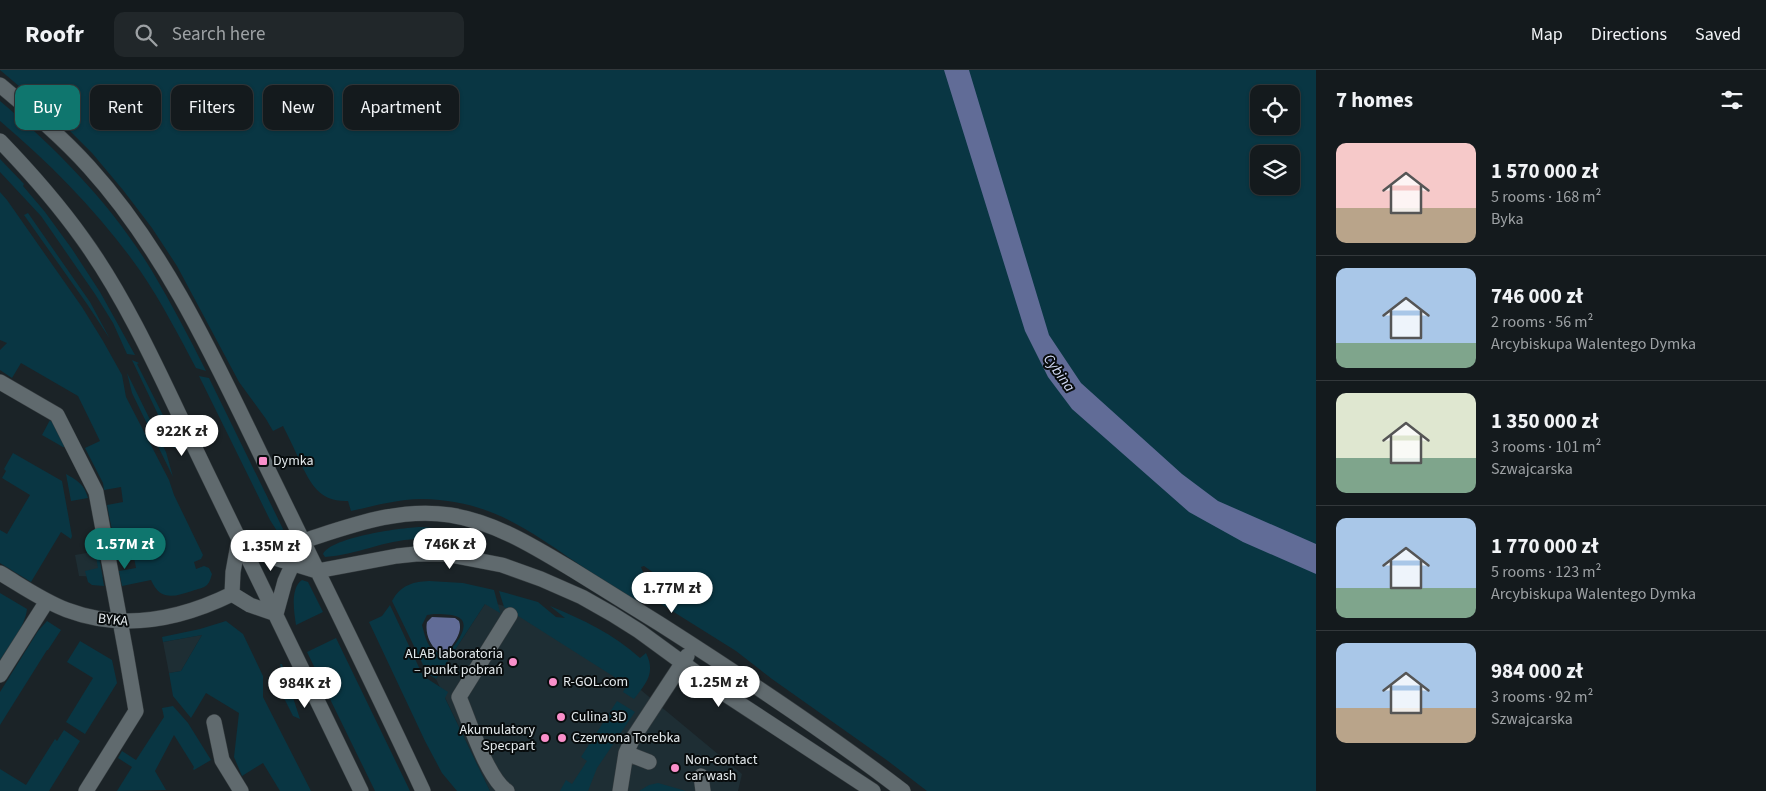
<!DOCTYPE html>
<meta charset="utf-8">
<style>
body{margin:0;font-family:"Source Sans 3",sans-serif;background:#21272a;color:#f1f3f6;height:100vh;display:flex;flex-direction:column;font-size:19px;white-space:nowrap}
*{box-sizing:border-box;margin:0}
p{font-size:16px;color:#9da1a4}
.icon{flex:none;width:28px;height:28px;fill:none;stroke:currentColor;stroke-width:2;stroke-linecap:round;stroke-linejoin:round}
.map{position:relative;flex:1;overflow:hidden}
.drawer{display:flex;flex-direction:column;background:#141a1d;width:450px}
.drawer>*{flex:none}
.hud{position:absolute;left:15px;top:15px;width:475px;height:45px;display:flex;gap:10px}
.buttons{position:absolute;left:1250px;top:15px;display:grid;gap:10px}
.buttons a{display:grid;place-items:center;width:50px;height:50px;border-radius:10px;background:#141a1d;box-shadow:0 1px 4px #0004,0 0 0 1px #33383b;font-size:25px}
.price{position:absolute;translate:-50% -42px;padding:0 11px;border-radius:18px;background:#fff;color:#222;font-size:16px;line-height:32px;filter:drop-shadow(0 1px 2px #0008)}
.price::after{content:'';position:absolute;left:50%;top:30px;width:15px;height:11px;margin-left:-8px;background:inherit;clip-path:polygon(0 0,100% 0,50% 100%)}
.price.selected{background:#0f766e;color:#fff}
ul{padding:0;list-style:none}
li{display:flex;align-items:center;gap:15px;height:125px;padding:0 20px}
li+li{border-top:1px solid #33383b}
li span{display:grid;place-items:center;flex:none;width:140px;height:100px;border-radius:10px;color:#555}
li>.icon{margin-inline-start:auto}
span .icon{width:60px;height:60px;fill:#fffc;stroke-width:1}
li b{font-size:21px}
h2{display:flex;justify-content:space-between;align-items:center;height:60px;padding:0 20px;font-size:21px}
.pill{padding:0 18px;border-radius:10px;background:#141a1d;box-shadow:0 1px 4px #0004,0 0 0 1px #33383b;font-size:18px;line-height:45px}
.pill.selected{background:#0f766e;color:#fff}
header{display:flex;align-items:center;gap:30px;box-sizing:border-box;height:70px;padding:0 25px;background:#141a1d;border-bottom:1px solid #33383b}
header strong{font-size:24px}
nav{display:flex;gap:28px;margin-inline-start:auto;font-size:18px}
.search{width:350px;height:45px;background:#21272a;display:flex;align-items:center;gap:12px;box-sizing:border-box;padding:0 18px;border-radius:10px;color:#9da1a4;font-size:19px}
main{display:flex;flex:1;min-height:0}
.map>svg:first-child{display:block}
.built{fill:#1e2e34}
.green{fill:#093643;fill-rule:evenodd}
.water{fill:#616c97}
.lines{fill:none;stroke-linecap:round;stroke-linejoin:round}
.minor-casing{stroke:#363d40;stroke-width:16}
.minor{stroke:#606a6e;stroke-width:15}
.poi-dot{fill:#f98fca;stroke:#080c0d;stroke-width:2}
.labels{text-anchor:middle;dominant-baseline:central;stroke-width:4;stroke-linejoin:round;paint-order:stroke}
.poi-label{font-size:14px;fill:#e3e9ec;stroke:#080c0d;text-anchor:start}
.street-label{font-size:14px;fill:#e3e9ec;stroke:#080c0d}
.water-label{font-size:15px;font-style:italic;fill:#d2daf6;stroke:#080c0d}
</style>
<header>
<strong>Roofr</strong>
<div class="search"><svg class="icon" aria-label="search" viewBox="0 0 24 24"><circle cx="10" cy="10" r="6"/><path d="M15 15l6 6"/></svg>Search here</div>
<nav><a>Map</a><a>Directions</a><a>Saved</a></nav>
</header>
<main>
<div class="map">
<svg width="1316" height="721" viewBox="0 0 1316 721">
<rect width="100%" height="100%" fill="#1b2327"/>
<path class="built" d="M98 481 103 507 79 506 75 485Z
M487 531 528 543 618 601 742 704 738 721H490L436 609Z
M202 565 181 601 169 603 163 572Z"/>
<path class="green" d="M0 0H1316V721H927L888 691 772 609 736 581 661 534 658 523 661 514 668 513 644 496 641 497 654 529 647 525 641 535C619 521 598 508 577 493 526 458 488 430 422 429 398 429 374 436 351 441L348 431C319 432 311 414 300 392 295 380 289 368 283 356L273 361 266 349 239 312 177 196 152 158 123 120 92 83 59 50ZM1259 24H1291V56H1259ZM1259 84H1291V116H1259Z
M0 31C58 80 112 135 152 201 171 233 189 267 206 301L196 298C179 266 162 233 141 202 101 145 53 96 0 51Z
M0 89 24 114 23 116 45 142 72 179 100 222 135 285 127 284 113 253 95 224 41 146 0 102Z
M0 122 7 130 82 237 103 271 122 305 126 327 169 410 174 425 203 485 201 489 194 492 196 499 204 496 209 498 212 504C211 507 210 512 207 515 204 518 197 519 192 521 174 527 160 531 151 510L122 516 119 501 136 498 133 482 117 485 107 435 123 432 121 417 104 420 103 413 85 378 100 371 78 326 21 293 12 308 0 300V280L7 273 0 270Z
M28 143 90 232 110 269 87 234 24 145Z
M132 290 139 293 137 294 171 361 176 378H174Z
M127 303 166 382 173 407 132 323Z
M199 306 209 308 283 459 282 462 277 461 270 450Z
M50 350 53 353 65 377H63L42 365Z
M13 383 62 411 72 466 71 469 61 462 31 512 0 493V460L7 464 30 425 2 408 6 401 4 399Z
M66 404C78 411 84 414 88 428L71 431Z
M423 457 455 460 458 462 457 467C452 472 425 468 416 469 385 470 356 485 325 487L323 484C331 467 404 457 423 457Z
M95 481H98L104 516 92 515 88 512 85 501 98 498Z
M302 510 308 512 323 542 296 555C294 542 290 518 302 510Z
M429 511 463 513 494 520 500 542V543L485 534 436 609 427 603 392 531C401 515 412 512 429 511ZM434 544C441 544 452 544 458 547 473 554 454 578 446 584 428 584 426 569 422 555L427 545Z
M499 521 538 532 556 547 565 548 550 536C582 549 615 565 640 588L646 583C656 603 646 613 634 629L623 622 627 615 504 537Z
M0 523 27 539C25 557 10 575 0 590Z
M390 535 423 606 448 622 445 628 490 721H457L442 703 425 671 369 552 382 546Z
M47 551 61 560 48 580H47L0 655V622L38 561Z
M226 551 243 564 263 606V627L311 721H280L263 693 242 706 234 687 239 643 206 623 191 648 173 626 169 603 181 601 202 565 163 572 162 567 200 559Z
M336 568 410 721H375L307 582Z
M80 571 112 590 117 613 85 664 66 652 93 608 67 592Z
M280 594H282L300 649 293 646 282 624V603Z
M617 631 635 642 597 698 588 721H560L566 710 572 714 587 691 581 687Z
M173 636 188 653 211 690 194 700 193 699 194 697 174 665 155 701 166 720 117 721 132 697 118 688 122 681 136 690 164 647 162 638Z
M64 660 80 671 49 721H0V699L26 715 55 669 57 671Z
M658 713 686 721H639L649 715Z"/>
<path class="water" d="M944 0H969L1049 265 1081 313 1182 404 1218 431 1316 474V504L1243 472 1189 442 1072 339 1048 307 1025 261Z
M432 547 455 548 459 551C463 562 455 571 449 580L438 581C429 575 425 562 427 552Z"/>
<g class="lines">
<defs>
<path id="minor" d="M0 15C31 41 62 67 89 97 174 191 224 311 280 424 328 523 377 621 423 721
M0 71C30 102 58 134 83 169 132 237 168 323 205 399 257 506 309 614 361 721
M0 312 57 345 96 422 126 583 136 641 86 721
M239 469 275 488 317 501 397 486 416 484H445L502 495 541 509 582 527 612 544 639 561 728 626 873 721
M0 503C22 516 43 531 67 540 123 561 179 550 232 524
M232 524 233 502 239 469
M232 524 250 535 276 544
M276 544 285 511 303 471C350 456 399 437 450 445 495 452 535 477 573 500 602 518 631 536 660 554 743 607 825 661 903 721
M0 605 47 531
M214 652 222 690 241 721
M626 683 649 692
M701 706 703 721
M507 721C487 708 469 650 459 627L510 545
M620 721 626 683 633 668 687 586"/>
</defs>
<use href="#minor" class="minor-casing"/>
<use href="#minor" class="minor"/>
</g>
<g class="poi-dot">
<rect x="258" y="386" width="10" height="10" rx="2.5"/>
<circle cx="513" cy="592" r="5"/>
<circle cx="553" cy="612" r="5"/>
<circle cx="561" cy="647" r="5"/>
<circle cx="545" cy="668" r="5"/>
<circle cx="562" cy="668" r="5"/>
<circle cx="675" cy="698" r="5"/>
</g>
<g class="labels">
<g class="poi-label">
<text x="273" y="391">Dymka</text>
<text x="503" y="584" text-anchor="end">ALAB laboratoria<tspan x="503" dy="16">– punkt pobrań</tspan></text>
<text x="563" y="612">R-GOL.com</text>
<text x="571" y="647">Culina 3D</text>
<text x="535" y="660" text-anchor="end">Akumulatory<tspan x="535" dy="16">Specpart</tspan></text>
<text x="572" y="668">Czerwona Torebka</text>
<text x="685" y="690">Non-contact<tspan x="685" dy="16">car wash</tspan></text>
</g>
<g class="street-label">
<text transform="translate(113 550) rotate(6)">BYKA</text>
</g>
<g class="water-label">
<text transform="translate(1059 303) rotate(54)">Cybina</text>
</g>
</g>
</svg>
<div class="buttons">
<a><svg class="icon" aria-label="locate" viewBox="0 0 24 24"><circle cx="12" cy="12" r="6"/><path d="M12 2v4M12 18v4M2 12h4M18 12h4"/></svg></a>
<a><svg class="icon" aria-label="layers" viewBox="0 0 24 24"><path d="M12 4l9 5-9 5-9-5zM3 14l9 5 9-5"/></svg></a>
</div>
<b class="price" style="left:182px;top:387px">922K zł</b>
<b class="price selected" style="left:125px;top:500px">1.57M zł</b>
<b class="price" style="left:450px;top:500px">746K zł</b>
<b class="price" style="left:271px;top:502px">1.35M zł</b>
<b class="price" style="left:672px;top:544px">1.77M zł</b>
<b class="price" style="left:719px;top:638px">1.25M zł</b>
<b class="price" style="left:305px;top:639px">984K zł</b>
<div class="hud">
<a class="pill selected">Buy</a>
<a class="pill">Rent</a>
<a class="pill">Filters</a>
<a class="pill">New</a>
<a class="pill">Apartment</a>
</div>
</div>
<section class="drawer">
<h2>7 homes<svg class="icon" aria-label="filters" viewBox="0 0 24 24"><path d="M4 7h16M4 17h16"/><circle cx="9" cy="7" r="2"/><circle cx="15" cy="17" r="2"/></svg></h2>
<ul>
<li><span style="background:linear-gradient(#f6c9c9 65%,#b9a48a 0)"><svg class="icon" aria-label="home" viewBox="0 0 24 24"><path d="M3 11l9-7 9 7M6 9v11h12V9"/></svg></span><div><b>1 570 000 zł</b><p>5 rooms · 168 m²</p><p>Byka</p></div></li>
<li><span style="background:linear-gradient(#a9c7e8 75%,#7fa58c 0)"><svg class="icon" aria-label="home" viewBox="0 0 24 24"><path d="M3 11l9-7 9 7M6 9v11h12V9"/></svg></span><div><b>746 000 zł</b><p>2 rooms · 56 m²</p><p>Arcybiskupa Walentego Dymka</p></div></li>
<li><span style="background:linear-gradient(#dfe7d0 65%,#7fa58c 0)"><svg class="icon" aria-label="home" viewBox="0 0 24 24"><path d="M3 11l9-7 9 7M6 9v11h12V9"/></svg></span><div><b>1 350 000 zł</b><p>3 rooms · 101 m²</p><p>Szwajcarska</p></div></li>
<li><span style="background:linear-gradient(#a9c7e8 70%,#7fa58c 0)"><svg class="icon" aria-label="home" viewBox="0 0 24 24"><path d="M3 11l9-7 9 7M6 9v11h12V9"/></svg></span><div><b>1 770 000 zł</b><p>5 rooms · 123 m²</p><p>Arcybiskupa Walentego Dymka</p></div></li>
<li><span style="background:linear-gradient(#a9c7e8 65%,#b9a48a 0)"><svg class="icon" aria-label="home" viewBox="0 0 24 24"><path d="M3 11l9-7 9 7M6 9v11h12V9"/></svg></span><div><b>984 000 zł</b><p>3 rooms · 92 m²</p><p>Szwajcarska</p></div></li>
</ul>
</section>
</main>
